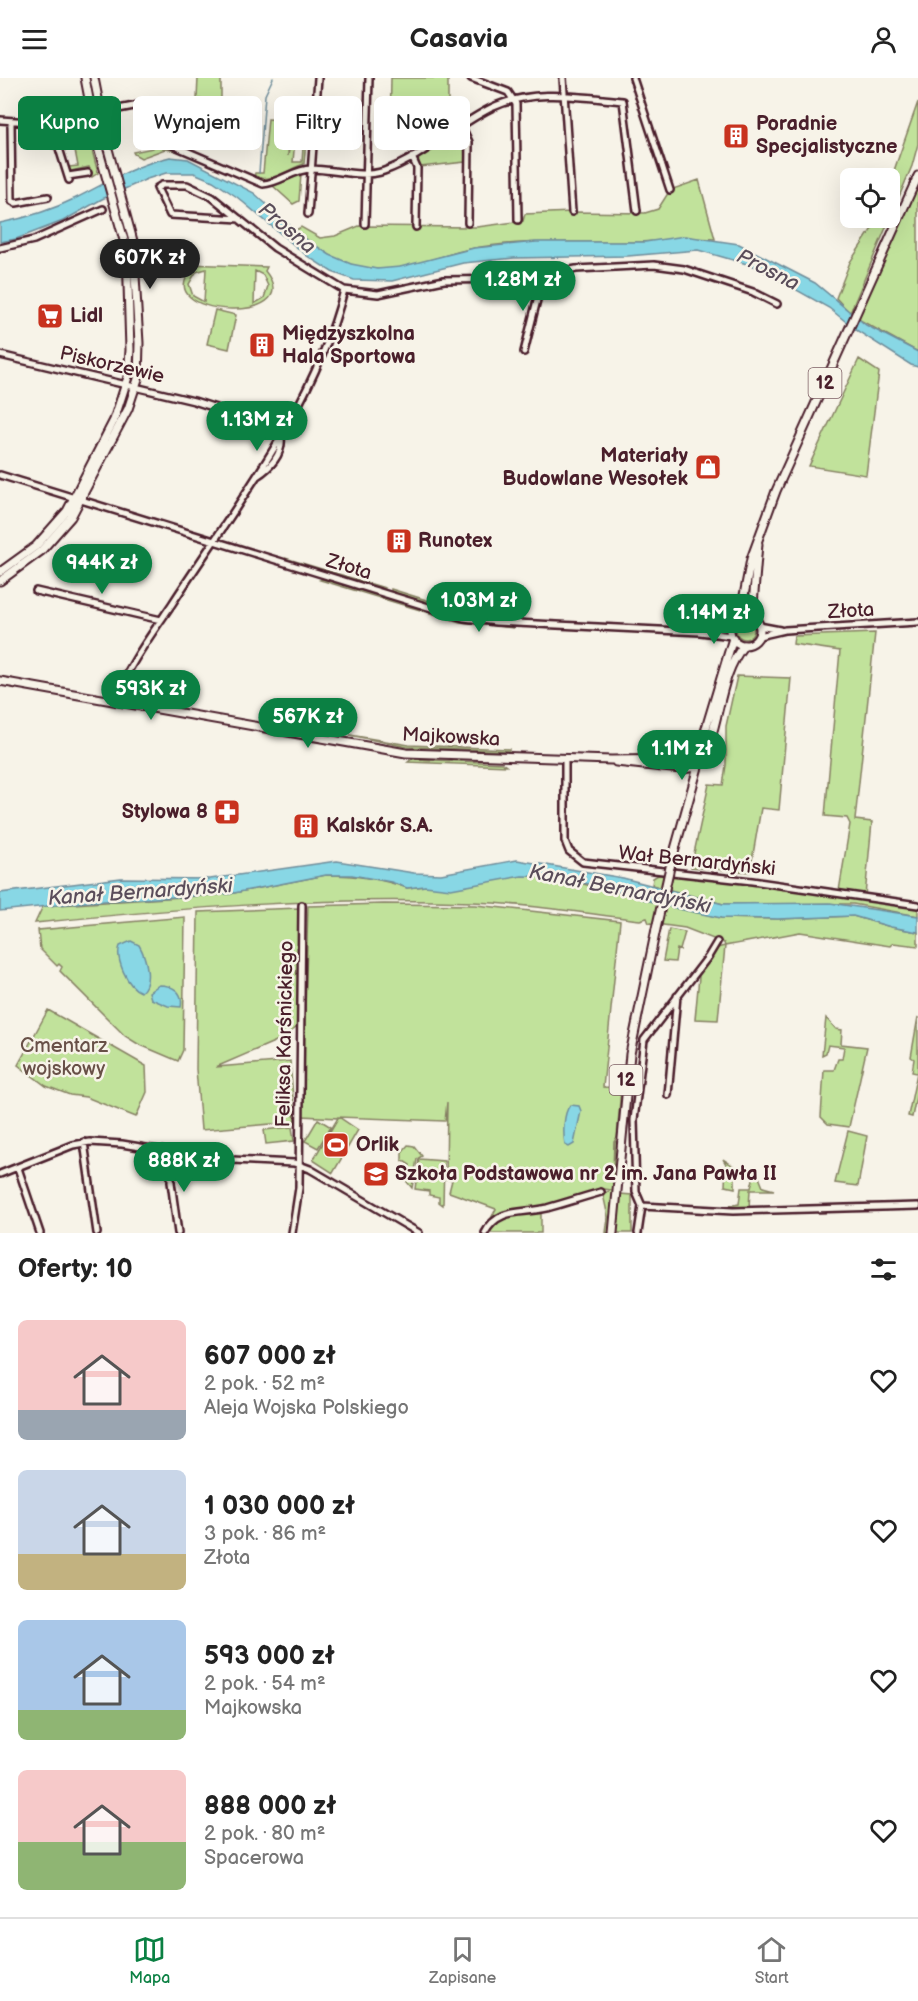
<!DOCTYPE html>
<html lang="pl">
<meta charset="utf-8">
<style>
body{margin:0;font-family:"Balsamiq Sans",sans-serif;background:#f6f6f6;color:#222;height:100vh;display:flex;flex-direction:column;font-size:22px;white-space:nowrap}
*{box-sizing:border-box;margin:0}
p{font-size:20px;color:#767676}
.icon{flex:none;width:33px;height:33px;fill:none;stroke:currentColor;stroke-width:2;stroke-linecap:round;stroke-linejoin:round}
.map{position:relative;height:1155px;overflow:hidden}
.panel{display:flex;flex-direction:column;background:#fff;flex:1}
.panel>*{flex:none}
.guide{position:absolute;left:18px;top:18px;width:600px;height:54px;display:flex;gap:12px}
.buttons{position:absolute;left:840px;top:90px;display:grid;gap:12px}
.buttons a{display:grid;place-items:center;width:60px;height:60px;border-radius:9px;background:#fff;box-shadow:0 6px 24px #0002;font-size:30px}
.price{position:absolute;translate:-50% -51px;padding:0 14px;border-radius:21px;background:#0b8043;color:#fff;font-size:20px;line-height:39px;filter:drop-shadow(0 2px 3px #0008)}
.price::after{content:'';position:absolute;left:50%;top:36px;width:18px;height:14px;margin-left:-9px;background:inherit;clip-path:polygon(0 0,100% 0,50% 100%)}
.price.on{background:#222;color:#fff}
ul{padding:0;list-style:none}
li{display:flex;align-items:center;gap:18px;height:150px;padding:0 18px}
li span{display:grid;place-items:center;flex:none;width:168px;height:120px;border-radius:9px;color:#555}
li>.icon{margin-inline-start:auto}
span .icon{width:72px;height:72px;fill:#fffc;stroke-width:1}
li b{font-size:26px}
h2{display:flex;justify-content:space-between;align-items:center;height:72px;padding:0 18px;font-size:26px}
.tag{padding:0 21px;border-radius:9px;background:#fff;box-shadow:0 6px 24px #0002;font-size:21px;line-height:54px}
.tag.on{background:#0b8043;color:#fff}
header{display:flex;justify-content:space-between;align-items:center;height:78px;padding:0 18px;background:#fff;font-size:27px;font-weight:800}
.tab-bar{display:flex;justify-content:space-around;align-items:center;height:84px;border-top:2px solid #e0e0e0;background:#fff;font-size:16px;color:#767676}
.tab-bar a{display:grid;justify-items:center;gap:3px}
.tab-bar .on{color:#0b8043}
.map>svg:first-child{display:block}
.green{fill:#c1e29b;stroke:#868063;stroke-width:1.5;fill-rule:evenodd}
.water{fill:#88d7e5;stroke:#6f8d9b;stroke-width:1.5}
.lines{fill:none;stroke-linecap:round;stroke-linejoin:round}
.stream{stroke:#6f8d9b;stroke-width:1.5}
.minor-casing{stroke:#4a1f2b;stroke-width:10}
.major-casing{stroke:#4a1f2b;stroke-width:11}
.minor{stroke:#f7f3e8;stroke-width:5}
.major{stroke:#f7f3e8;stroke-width:7}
.major-bridge-casing{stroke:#4a1f2b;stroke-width:11;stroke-linecap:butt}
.major-bridge{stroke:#f7f3e8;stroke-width:7}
.labels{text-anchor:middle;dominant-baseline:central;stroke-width:5;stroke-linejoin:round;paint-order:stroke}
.shield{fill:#f7f3e8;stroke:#7e5f64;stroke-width:1.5}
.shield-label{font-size:18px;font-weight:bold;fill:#4a1f2b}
.poi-label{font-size:20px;font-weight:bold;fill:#4a1f2b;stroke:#f7f3e8;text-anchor:start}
.street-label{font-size:20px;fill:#4a1f2b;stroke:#f7f3e8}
.park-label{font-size:20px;fill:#685047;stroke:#f7f3e8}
.water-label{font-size:21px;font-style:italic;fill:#5a4d5a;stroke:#f7f3e8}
</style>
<header><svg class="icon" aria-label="menu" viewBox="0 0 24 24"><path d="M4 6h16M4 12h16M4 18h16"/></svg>Casavia<svg class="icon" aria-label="person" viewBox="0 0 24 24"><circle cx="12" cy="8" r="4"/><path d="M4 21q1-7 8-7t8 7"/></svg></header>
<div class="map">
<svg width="918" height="1155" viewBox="0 0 918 1155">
<rect width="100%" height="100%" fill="#f7f3e8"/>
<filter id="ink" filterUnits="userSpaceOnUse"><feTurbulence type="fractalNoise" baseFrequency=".0167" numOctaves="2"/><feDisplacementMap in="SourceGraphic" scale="12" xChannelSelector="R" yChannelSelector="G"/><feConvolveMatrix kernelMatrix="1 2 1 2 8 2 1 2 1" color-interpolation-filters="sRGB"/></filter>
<g filter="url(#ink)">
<path class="green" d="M198 0H221V24L197 21Z
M391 0H448V23L456 40V48L440 57 441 32H436L390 57Z
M918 24V66L912 88 850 235 836 220 850 184 879 140H890V104Z
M268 41 307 44V47L275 46 289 52 288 78 292 54 296 50 293 84H302L304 55 301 54 307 51 304 86C288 91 272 105 254 99L255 95H263Z
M458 56 463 59 460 62H464L465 84 420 89 418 80Z
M153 62 188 75 165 71 141 80 134 76 133 74 153 70Z
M90 64 98 95 92 99 89 89 71 93 68 89 78 88 74 67Z
M301 96 299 123 293 126 273 108Z
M699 102 715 161C687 159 661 164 633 164 580 165 527 161 474 170 442 176 410 193 376 191 346 189 318 173 296 152L301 149 320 160 335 158 359 148 477 149 523 143 525 136 572 134 645 135 658 131 670 112Z
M918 106V274L858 241Z
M186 186 267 189 265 193C311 249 143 239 194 190H186ZM206 191 204 224 193 218 189 206 196 194ZM255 193 263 197 268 208 264 220 254 226Z
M215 232 236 237 229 271 207 266Z
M859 281 879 294 866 397 809 388Z
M285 480 385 510 382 512Z
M323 501 454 540 514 550 460 544 320 502Z
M391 511 475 537H484C470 545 409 520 391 515Z
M736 552a9 9 0 1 1 18 0a9 9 0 1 1-18 0Z
M875 555 855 742 872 744 865 818 839 813 850 746 847 740 825 738 840 573 793 566 794 558Z
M737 598 791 600 779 732 761 730 750 794 691 789 709 706 723 707 726 687V648Z
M350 657 409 667 509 671V673L407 669Z
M412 681 502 685 506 688 408 684Z
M326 797C354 797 380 800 407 810L522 798 555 799 721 840 778 841 853 838 891 849 918 854V868L893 865 890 868 800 854 725 868 718 942 695 941 699 899 696 897 717 870 725 868 724 865 685 850 649 845 647 840 640 842C584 835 528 826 472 824 327 818 180 830 35 845L43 828 229 816Z
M658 797 760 806 918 830V838L853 826H723L652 807 653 800Z
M384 826 476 827 620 843 603 1009 621 1010 617 1059 614 1064 613 1092 615 1064 619 1063 610 1155H606L608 1139 603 1116 611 1112 604 1111 541 1129V1155H483L496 1131 449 1114 452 1102 446 1101 447 1024 445 1043 339 1039 358 1052 333 1095 313 1082 338 1040 302 1038 308 828Z
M299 830 297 949 281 961 216 989 290 983 295 1044 201 1052 196 991 198 834Z
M185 839 183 972 178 983 138 966 125 958 60 893 62 889 59 886 57 888 40 871 38 852Z
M669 851 685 854 680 872 677 871 675 884 663 883Z
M48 932 146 988 147 1014 136 1039 86 1019 70 1017 46 1008 18 987Z
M918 939V1009L912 1039 908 1038 917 995 912 994 914 981 911 979Z
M826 940 836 951 842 952 841 966 867 969 849 1049 828 1046 821 1039 824 992H834L838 981H842L844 969 828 967 826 975 822 977Z
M318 1041 331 1049 318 1070 305 1063Z
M292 1049 294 1063 266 1066 264 1052Z
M848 1053 867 1058 858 1108 835 1105Z
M408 1067 414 1068 422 1078 417 1081 412 1110 403 1099 410 1087 402 1082V1074Z
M419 1081 444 1083 443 1127 439 1124V1119L429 1117V1113L415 1111Z
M723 1081 735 1089V1110L725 1108 726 1086Z
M754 1097 759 1099 763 1109 774 1112H750L749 1130H716L739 1126 741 1110H751Z
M620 1116 632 1117V1155H616Z"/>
<path class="water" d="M170 79 188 81 254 115 304 160 330 177 351 186 377 191 400 189 474 170 536 164H645L685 158 739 166 815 205 866 247 918 274V289L911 287 856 252 829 230 754 188 698 172 628 178 514 180 463 185 392 203 354 202 332 194 307 178 237 119 213 103 194 95H166L147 101 102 121 63 143 16 161 0 164V145C26 140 52 132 76 120 108 104 135 87 170 79Z
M517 782 623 800 723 826 830 825 918 838V854L891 849 853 838 778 841 721 840 674 830 598 808 555 799 522 798 451 811 425 808 407 810 391 804 352 797H326L229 816 87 824 0 833V815L121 800 210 801 337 783 414 795 441 796Z
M131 863 139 867C146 879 153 904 141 914 127 909 115 880 120 868Z
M159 907C173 907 184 914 181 929L168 928 151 921 149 914Z
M570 1027 579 1028 581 1033 574 1066 569 1069 565 1067C563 1056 563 1036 570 1027Z"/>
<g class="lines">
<path class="stream" d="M259 95 265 17 273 0"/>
<defs>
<path id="minor" d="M471 0 508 14 516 26 518 142
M563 0 572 134
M633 0 670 112
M0 42 47 45 139 27 144 51 149 57 263 106C280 105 294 91 311 91 335 91 361 101 384 93 423 79 455 48 491 30 532 10 580 19 623 23L637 133
M11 44 12 123 16 125 48 119
M47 45 44 65 58 67 69 102
M462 49 469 64 468 145
M412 79 417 90 416 149
M68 98 88 95
M308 136 318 0
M240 141 170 137 157 110 162 107H187L212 119 275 170 344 212 378 216 444 202 523 201 576 191 654 187 684 191 753 214 777 226
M365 146 369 0
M0 170 34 162 103 131
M524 274 543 198
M0 277 194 323 247 340 281 359
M0 397 464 540 496 544 700 554 732 558
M257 398C270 390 283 376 281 360
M36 513 161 542
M759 548 780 552
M707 553 730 549
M759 558 785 552 918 544
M114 623C128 588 151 557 172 526 236 427 315 328 344 212
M565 681V763L569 773 583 784 752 803 918 827
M668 1017 677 918
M84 1064 97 1155
M172 1075 171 1104 178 1155
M18 1090 40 1155
M0 1096 73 1067 90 1064 122 1066 212 1081 294 1085 310 1091 419 1155
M642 1128 733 1133 918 1128
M292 1155 299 1110 302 827
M485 1155C498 1129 523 1136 547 1130 565 1125 583 1119 601 1114
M638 1155 642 1128 636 1114 634 1042 644 962 708 879 717 864"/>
<path id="major" d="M0 494 36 468 67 433 114 342 128 299 130 272 127 173 99 73 85 0
M0 503 41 473 71 439 128 331 138 301 139 265 133 163 108 71 94 0
M730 552a15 15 0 1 1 30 0a15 15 0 1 1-30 0Z
M740 538 751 481 776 413 918 98
M752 539 758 466
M0 603 406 675 611 682 688 681 698 689
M616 684 681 691 698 689
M700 686C721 650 717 600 744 567
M670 789 698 689 700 670 733 560
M613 1155 630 976 656 851"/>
</defs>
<use href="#minor" class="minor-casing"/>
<use href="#major" class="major-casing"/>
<use href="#minor" class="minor"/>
<use href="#major" class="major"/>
<defs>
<path id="major-bridge" d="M656 851 670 789"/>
</defs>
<use href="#major-bridge" class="major-bridge-casing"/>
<use href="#major-bridge" class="major-bridge"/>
</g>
</g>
<defs>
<symbol id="building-square" viewBox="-11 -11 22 22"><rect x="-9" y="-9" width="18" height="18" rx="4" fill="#c8321e" stroke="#f7f3e8"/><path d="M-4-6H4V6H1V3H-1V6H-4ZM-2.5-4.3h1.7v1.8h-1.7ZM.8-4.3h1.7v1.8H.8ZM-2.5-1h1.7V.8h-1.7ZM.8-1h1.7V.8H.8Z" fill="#fff"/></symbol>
<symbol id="supermarket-square" viewBox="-11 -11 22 22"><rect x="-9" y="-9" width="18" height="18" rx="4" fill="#c8321e" stroke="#f7f3e8"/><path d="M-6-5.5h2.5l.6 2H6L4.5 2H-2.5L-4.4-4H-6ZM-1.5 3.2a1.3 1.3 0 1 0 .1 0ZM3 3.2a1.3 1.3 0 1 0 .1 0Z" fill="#fff"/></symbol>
<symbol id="shop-square" viewBox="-11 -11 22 22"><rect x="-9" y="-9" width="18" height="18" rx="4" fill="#c8321e" stroke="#f7f3e8"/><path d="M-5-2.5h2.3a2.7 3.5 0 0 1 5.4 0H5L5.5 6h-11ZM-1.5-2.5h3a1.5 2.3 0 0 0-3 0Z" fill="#fff"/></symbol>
<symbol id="pharmacy-square" viewBox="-11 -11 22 22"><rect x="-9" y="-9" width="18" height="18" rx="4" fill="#c8321e" stroke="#f7f3e8"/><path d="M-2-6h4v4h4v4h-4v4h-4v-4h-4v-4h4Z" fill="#fff"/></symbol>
<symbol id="stadium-square" viewBox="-11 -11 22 22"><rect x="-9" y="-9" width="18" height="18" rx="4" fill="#c8321e" stroke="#f7f3e8"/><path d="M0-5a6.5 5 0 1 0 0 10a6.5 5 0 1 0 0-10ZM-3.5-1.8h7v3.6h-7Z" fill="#fff"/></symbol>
<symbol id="school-square" viewBox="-11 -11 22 22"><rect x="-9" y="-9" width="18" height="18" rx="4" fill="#c8321e" stroke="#f7f3e8"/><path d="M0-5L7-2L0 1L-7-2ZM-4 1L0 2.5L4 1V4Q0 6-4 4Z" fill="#fff"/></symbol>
</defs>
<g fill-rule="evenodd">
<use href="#building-square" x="721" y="43" width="30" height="30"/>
<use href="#supermarket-square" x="35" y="223" width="30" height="30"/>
<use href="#building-square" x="247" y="252" width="30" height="30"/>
<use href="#shop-square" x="693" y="374" width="30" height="30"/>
<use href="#building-square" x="384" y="448" width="30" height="30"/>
<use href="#pharmacy-square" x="212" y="719" width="30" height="30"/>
<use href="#building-square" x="291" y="733" width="30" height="30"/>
<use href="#stadium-square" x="321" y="1052" width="30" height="30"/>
<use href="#school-square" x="361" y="1081" width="30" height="30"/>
</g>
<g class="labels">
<g class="shield">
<rect x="808.5" y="290" width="33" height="30" rx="4.5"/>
<rect x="609.5" y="987" width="33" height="30" rx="4.5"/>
</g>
<g class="shield-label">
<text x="825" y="305">12</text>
<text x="626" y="1002">12</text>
</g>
<g class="poi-label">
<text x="756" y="46">Poradnie<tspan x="756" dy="23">Specjalistyczne</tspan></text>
<text x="70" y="238">Lidl</text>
<text x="282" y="256">Międzyszkolna<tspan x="282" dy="23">Hala Sportowa</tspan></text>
<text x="688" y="378" text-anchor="end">Materiały<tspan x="688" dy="23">Budowlane Wesołek</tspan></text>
<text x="418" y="463">Runotex</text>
<text x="208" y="734" text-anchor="end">Stylowa 8</text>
<text x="326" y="748">Kalskór S.A.</text>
<text x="356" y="1067">Orlik</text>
<text x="395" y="1096">Szkoła Podstawowa nr 2 im. Jana Pawła II</text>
</g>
<g class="street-label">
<text transform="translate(112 287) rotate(13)">Piskorzewie</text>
<text transform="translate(349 489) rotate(17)">Złota</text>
<text transform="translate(851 533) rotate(-3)">Złota</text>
<text transform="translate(451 659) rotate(3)">Majkowska</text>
<text transform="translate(697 783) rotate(6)">Wał Bernardyński</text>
<text transform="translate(285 956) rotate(-89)">Feliksa Karśnickiego</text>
</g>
<g class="park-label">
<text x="64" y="968">Cmentarz<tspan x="64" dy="23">wojskowy</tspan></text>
</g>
<g class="water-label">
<text transform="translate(287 150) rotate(40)">Prosna</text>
<text transform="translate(768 192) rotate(27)">Prosna</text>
<text transform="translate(620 811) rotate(11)">Kanał Bernardyński</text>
<text transform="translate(140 814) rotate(-4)">Kanał Bernardyński</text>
</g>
</g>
</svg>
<div class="buttons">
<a><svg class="icon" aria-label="locate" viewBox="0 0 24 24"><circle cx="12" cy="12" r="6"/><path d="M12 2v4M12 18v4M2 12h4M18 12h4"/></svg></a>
</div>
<b class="price on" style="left:150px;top:212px">607K zł</b>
<b class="price" style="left:523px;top:234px">1.28M zł</b>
<b class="price" style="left:257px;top:374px">1.13M zł</b>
<b class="price" style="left:102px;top:517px">944K zł</b>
<b class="price" style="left:479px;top:555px">1.03M zł</b>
<b class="price" style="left:714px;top:567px">1.14M zł</b>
<b class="price" style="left:151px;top:643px">593K zł</b>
<b class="price" style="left:308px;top:671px">567K zł</b>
<b class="price" style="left:682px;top:703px">1.1M zł</b>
<b class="price" style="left:184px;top:1115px">888K zł</b>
<div class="guide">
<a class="tag on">Kupno</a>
<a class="tag">Wynajem</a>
<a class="tag">Filtry</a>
<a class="tag">Nowe</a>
</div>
</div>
<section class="panel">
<h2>Oferty: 10<svg class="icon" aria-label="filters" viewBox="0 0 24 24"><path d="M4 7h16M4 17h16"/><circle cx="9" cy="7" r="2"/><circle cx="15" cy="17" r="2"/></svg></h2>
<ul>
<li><span style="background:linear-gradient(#f6c9c9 75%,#9aa5b1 0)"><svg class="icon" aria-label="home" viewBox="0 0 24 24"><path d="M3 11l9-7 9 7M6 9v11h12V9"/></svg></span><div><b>607 000 zł</b><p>2 pok. · 52 m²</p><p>Aleja Wojska Polskiego</p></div><svg class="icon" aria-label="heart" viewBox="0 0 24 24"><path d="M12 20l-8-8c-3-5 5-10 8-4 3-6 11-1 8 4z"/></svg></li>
<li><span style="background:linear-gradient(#c9d6e8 70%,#c2b280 0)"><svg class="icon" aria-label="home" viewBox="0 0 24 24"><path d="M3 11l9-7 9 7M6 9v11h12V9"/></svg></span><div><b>1 030 000 zł</b><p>3 pok. · 86 m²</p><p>Złota</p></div><svg class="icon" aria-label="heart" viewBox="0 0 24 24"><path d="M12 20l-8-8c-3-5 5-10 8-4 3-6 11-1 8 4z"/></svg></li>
<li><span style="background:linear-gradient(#a9c7e8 75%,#8fb573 0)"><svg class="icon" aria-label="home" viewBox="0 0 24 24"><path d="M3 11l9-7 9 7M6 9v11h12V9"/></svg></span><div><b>593 000 zł</b><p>2 pok. · 54 m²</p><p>Majkowska</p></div><svg class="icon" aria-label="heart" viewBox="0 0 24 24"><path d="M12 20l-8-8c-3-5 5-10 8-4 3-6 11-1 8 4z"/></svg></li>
<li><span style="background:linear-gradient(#f6c9c9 60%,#8fb573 0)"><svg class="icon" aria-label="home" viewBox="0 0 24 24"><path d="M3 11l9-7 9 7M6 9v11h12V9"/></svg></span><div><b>888 000 zł</b><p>2 pok. · 80 m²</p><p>Spacerowa</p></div><svg class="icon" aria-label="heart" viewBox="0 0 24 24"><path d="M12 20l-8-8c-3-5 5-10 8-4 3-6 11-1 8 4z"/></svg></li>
</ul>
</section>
<nav class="tab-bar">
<a class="on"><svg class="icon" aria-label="map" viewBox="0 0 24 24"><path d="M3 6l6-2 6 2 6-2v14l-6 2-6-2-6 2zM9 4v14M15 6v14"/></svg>Mapa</a>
<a><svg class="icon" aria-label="saved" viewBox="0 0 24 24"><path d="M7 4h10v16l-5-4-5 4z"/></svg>Zapisane</a>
<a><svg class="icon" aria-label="home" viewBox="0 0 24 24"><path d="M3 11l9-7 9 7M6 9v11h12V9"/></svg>Start</a>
</nav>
